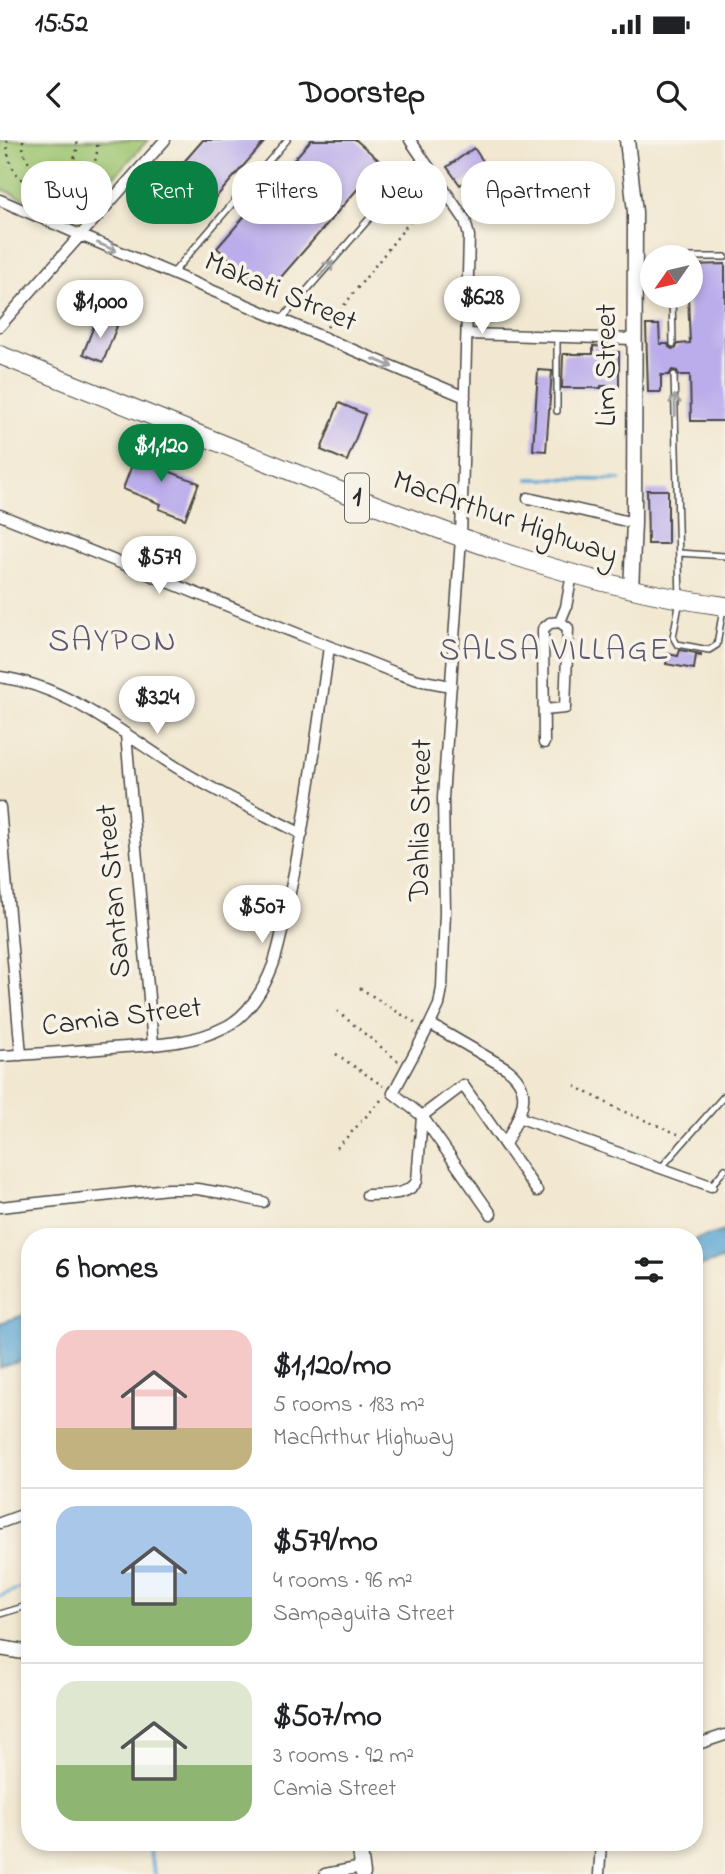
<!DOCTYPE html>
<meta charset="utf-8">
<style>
body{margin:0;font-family:"Indie Flower",sans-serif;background:#f2f2f2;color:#202124;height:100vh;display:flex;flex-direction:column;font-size:26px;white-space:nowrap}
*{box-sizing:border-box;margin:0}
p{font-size:23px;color:#757577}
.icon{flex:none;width:38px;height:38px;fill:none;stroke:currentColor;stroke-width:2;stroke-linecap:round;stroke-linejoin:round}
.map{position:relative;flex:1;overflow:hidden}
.sheet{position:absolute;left:21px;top:1088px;width:682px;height:623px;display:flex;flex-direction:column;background:#fff;border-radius:28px;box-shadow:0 4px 10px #0003}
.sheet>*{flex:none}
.hud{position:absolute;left:21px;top:21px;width:684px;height:63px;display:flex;gap:14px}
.needle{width:46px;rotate:236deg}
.tools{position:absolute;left:640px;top:105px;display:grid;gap:14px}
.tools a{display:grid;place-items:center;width:63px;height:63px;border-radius:50%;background:#fff;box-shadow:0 4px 10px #0003;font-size:35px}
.price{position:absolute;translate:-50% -60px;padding:0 16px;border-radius:24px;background:#fff;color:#222;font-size:23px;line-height:46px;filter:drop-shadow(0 2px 4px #0008)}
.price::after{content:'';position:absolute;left:50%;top:42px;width:21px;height:16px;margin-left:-10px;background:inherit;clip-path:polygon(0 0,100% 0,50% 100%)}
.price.active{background:#0b8043;color:#fff}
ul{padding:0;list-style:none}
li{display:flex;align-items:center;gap:21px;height:175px;padding:0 35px}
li+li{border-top:2px solid #e0e0e0}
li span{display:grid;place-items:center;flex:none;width:196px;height:140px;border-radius:21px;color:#555}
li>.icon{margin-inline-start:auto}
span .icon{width:84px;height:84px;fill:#fffc;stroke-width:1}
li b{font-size:30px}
h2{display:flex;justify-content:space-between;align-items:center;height:84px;padding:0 35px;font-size:30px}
.pill{padding:0 24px;border-radius:28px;background:#fff;box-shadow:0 4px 10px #0003;font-size:24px;line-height:63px}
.pill.active{background:#0b8043;color:#fff}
.status{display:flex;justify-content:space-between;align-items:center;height:49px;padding:0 35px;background:#fff;direction:ltr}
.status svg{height:19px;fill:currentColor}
header{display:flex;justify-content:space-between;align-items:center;height:91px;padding:0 35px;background:#fff;font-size:32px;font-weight:700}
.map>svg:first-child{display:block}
.green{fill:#9fc571;stroke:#65784e;stroke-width:2}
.water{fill:#5aa4d2;stroke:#42687e;stroke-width:2}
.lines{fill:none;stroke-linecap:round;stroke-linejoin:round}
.stream{stroke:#5aa4d2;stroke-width:3.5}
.building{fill:#bbadeb}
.service-casing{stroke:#494744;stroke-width:8}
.minor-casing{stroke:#494744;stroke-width:13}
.tertiary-casing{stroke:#494744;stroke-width:17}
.trunk-casing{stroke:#494744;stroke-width:20}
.path{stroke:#494744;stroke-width:2.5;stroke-dasharray:2 5;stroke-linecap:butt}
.service{stroke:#fff;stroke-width:5}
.minor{stroke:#fff;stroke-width:10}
.tertiary{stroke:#fff;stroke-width:14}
.trunk{stroke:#fff;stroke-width:18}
.oneway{stroke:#a0a0a0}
.labels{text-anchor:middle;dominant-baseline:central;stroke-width:7;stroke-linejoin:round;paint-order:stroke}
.shield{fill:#f7f3e8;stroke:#686764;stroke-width:2}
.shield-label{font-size:28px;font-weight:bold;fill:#2b2b2b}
.street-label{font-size:30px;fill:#2b2b2b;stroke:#f7f3e8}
.neighbourhood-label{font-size:32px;letter-spacing:2px;fill:#5d586e;stroke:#f7f3e8}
.quarter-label{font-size:33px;letter-spacing:2px;fill:#5d586e;stroke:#f7f3e8}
</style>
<div class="status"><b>15:52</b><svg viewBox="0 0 49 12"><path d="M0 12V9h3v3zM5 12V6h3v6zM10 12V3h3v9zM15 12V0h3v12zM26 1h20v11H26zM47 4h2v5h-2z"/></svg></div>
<header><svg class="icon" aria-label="back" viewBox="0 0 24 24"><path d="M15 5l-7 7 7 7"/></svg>Doorstep<svg class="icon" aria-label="search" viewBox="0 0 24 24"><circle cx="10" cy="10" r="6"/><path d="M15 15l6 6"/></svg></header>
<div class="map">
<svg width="725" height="1734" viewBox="0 0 725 1734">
<rect width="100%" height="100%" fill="#f7f3e8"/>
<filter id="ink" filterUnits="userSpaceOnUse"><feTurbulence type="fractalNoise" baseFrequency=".0143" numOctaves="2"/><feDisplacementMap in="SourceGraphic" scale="14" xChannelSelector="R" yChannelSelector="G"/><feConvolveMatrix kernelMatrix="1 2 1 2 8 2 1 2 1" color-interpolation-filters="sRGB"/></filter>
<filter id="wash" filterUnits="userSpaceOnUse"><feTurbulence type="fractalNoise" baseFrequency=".00686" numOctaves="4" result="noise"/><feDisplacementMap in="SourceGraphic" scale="28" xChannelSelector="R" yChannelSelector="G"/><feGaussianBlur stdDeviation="1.57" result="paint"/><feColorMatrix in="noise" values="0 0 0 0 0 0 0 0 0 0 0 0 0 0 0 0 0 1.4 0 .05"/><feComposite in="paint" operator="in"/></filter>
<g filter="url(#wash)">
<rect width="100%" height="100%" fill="#f2e8d1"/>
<path class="green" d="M0 0H148L73 81 0 48Z"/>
<path class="water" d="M725 1091V1119L695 1128V1099Z
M30 1173V1218L0 1228V1183Z"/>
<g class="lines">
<path class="stream" d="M528 339 621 340
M0 1456 30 1444
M147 1703 155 1734"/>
</g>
<g id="blocks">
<path class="building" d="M203 0H266L204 71 168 40Z
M311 0H356L381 22 268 152 217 108Z
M474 8 487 27 460 45 447 27Z
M725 124V281H691L690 235H679L677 231 672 230 669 235H661V252H648L646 185H659L660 204H668L669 207 672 209 676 208 678 204 690 203 688 156H691V125Z
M97 178 117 186 103 222 83 214Z
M593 206 613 207V212H619V246H601V248H562L563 214H593Z
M538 230 552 231 546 311 533 310Z
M339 263 365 274 347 321 321 310Z
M138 309 171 322 168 331 199 343 185 379 159 369 161 364 123 349Z
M647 350H668V404H648Z
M680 510 701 514V516L696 515 694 529 666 524 668 514 678 516Z"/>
</g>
</g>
<g filter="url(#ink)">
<use href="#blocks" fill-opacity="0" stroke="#494744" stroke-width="2"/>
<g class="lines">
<defs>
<path id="service" d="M691 117H725
M172 134 287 0
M635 134 653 133
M672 156 673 204
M281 180 422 18
M557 197V271
M674 235 680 460 673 497 677 504 709 510 717 505 723 468
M679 413 725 416
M660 1029 725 955
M711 1046 725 1029
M0 1474 30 1465"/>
<path id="minor" d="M410 0 465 80 469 96 461 398 443 658 445 772 442 848 439 865 430 884 393 953 422 976 491 1074
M0 60 80 95 465 257
M0 186 165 0
M467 194 634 199
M528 358 634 383
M0 375 396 533 418 540 451 546
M0 537C72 547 124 596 184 632 222 655 263 674 302 694
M544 570 565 568 568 488 560 482
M126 594 153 904
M544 603 543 489 550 483 560 482 566 467 572 434
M0 667 21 915
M430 884 506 928C538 951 518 976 505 1005
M0 916C37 914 74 911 111 908 148 905 191 905 225 887 248 876 264 849 273 825 282 799 286 770 292 743 308 665 318 586 329 507
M518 977 711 1046
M367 1055C383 1054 408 1057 417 1041L422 976 463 945 537 1051
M0 1067 168 1049H197L222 1053 263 1062
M0 1383 30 1372
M695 1605 725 1595
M325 1734 362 1727
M599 1734 601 1703"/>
<path id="tertiary" d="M627 0 635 72 634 383 631 450
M0 1508 30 1513
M359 1703 363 1734"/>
<path id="trunk" d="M0 215C104 256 207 298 310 339 445 393 580 447 725 466"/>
</defs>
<use href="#service" class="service-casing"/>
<use href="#minor" class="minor-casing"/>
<use href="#tertiary" class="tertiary-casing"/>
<use href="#trunk" class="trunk-casing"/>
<path class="path" d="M7 0C5 70 103 66 97 0
M23 0C20 43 81 43 77 0
M45 51 47 33
M327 187 433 52
M360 848 418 885
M337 871 398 921
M336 914 383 946
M575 946 618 969 678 994
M337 1008 382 959"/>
<use href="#service" class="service"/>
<use href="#minor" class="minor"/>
<use href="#tertiary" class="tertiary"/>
<use href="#trunk" class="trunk"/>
</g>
<defs><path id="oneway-shaft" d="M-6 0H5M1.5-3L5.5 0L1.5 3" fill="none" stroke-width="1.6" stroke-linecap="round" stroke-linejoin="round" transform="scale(1.75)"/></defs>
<g class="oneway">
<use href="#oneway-shaft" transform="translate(107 107) rotate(23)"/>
<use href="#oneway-shaft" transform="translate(326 129) rotate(-49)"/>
<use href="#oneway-shaft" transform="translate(383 223) rotate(23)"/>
<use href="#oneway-shaft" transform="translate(675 265) rotate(-91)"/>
</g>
</g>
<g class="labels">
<rect class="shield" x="345" y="333.5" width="24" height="49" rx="5"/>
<g class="shield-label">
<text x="357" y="358">1</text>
</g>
<g class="street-label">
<text transform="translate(280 153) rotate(23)">Makati Street</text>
<text transform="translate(608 225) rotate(-90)">Lim Street</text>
<text transform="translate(505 379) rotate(19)">MacArthur Highway</text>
<text transform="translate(422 680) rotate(-89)">Dahlia Street</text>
<text transform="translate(115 751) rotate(-95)">Santan Street</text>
<text transform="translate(122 878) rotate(-7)">Camia Street</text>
</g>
<g class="neighbourhood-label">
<text x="555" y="511">SALSA VILLAGE</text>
</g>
<g class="quarter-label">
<text x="113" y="502">SAYPON</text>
</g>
</g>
</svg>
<div class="tools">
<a><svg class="needle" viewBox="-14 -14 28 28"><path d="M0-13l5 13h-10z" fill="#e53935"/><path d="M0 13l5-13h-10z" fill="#757577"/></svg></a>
</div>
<b class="price" style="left:482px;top:196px">$628</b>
<b class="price" style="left:100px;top:200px">$1,000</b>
<b class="price active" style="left:161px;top:344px">$1,120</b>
<b class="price" style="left:159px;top:456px">$579</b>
<b class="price" style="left:157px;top:596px">$324</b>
<b class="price" style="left:262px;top:805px">$507</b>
<div class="hud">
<a class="pill">Buy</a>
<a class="pill active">Rent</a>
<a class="pill">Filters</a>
<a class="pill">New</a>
<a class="pill">Apartment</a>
</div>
<section class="sheet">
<h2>6 homes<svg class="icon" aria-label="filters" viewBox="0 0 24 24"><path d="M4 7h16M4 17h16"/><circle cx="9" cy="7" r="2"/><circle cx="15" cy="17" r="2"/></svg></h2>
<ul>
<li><span style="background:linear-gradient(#f6c9c9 70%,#c2b280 0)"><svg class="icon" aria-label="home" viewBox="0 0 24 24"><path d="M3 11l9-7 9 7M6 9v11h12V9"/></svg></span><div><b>$1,120/mo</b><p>5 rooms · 183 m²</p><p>MacArthur Highway</p></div></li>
<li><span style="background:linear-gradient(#a9c7e8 65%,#8fb573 0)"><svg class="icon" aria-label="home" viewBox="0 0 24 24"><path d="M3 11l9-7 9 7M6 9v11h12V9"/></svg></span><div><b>$579/mo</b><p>4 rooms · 96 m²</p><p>Sampaguita Street</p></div></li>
<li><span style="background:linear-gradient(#dfe7d0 60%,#8fb573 0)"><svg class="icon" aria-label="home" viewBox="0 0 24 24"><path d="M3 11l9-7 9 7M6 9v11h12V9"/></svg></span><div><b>$507/mo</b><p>3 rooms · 92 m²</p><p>Camia Street</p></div></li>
</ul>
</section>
</div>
